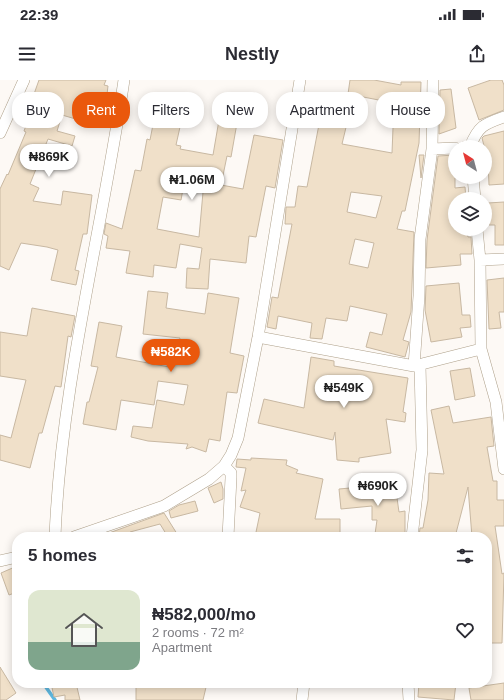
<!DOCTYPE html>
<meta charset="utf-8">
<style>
body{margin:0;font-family:Helvetica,sans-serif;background:#f2f2f3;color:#2b2b33;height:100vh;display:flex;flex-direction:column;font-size:15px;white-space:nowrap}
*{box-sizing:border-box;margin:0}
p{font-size:13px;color:#7c7c81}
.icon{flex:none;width:22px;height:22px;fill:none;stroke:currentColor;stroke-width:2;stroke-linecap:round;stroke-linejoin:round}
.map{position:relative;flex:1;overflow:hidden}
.drawer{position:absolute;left:12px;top:452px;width:480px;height:156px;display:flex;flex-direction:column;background:#fff;border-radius:16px;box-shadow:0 2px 10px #0003}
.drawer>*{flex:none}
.hud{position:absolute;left:12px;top:12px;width:480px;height:36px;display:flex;gap:8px}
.needle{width:26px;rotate:324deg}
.tools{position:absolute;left:448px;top:60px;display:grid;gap:8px}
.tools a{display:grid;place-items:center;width:44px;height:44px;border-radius:50%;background:#fff;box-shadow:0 2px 10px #0003;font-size:20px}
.price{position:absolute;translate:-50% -34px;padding:0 9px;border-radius:14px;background:#fff;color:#222;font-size:13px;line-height:26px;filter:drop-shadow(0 1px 2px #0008)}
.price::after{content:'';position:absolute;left:50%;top:24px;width:12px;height:9px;margin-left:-6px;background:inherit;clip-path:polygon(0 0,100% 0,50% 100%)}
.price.selected{background:#ea580c;color:#fff}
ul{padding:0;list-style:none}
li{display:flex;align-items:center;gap:12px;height:100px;padding:0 16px}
li span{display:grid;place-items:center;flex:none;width:112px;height:80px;border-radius:12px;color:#555}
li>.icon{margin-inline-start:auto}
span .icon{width:48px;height:48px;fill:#fffc;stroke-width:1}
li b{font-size:17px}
h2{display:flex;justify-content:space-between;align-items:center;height:48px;padding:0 16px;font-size:17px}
.pill{padding:0 14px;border-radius:16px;background:#fff;box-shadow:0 2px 10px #0003;font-size:14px;line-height:36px}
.pill.selected{background:#ea580c;color:#fff}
.status{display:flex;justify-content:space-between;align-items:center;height:28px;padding:0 20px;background:#fff;direction:ltr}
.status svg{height:11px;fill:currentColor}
header{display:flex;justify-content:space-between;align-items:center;height:52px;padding:0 16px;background:#fff;font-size:18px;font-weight:700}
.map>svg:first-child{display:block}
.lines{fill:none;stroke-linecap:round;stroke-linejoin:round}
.stream{stroke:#5eb8e0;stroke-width:3.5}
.building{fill:#f0e0c9;stroke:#c8b8a2;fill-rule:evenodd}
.minor-casing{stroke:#aea08a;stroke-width:12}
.minor{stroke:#fff;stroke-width:11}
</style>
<div class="status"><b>22:39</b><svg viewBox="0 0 49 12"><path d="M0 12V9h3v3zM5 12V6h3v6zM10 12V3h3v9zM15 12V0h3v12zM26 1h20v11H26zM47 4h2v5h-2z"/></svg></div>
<header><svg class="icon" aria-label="menu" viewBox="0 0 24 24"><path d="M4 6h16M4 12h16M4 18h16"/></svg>Nestly<svg class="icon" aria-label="share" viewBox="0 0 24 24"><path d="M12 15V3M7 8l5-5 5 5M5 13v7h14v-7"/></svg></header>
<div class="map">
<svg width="504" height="620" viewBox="0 0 504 620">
<rect width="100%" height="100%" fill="#fdf9f5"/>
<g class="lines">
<path class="stream" d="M43 603 55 620"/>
</g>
<path class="building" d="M39 0H106L104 5 108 6 103 47 62 35 57 51 75 56 72 66 48 59 30 104 39 108 33 121 61 125 63 111 92 115 87 154H83L75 190 79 191 76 205 51 200 58 170 47 167 21 163 9 190 0 186V109L7 94 8 95 26 52 24 51 31 32 28 31Z
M350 0H374L401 5V2H421L419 63 405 131H402L397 149 414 152 411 232 403 260 409 262 405 277 366 267 370 252 382 255 387 234 350 226 347 241 326 238 322 259 310 258 312 243 278 236 276 249 267 247 272 217 278 218 292 144H285L286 127H295L298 106 307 107 321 34 348 39 342 64 392 73 394 23 348 14ZM351 112 382 116 376 138 347 132ZM355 159 374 163 368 188 349 184Z
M491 0H502L504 5V30L479 40 468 8Z
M451 9 456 48 439 54 440 10Z
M239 22 254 26 251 35 237 31Z
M157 24 184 29 176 65 181 66 180 69 213 75 219 40 237 43 231 77 227 76 221 105 243 109 254 55 283 60 275 108 266 106 256 157 249 156 246 183 210 179 208 209 186 208 187 188 199 189 202 168 180 164 176 188 154 185 153 197 126 193 130 171 106 168 108 156 104 154 106 143 122 149 135 90 141 91 147 59 150 60ZM185 98 204 101 199 157 157 149 163 117 181 120Z
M504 51V104L489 105 488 81 482 58 484 56Z
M419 75H424L421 98Z
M455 75V108L465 107 466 119H455V149H466L468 157H471L472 174H460L461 185 426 188 427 160 438 76Z
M504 122V165H495V145H489L488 123Z
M504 198V232H499L501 248 489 249 487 200Z
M459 203 462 235H470L471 247 460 248 462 257 431 262 425 230 426 206Z
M148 211 168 213 166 228 205 234 208 213 239 218 230 273 244 276 237 313 227 312 220 361 209 359 206 372 192 367 186 369 188 364 148 361 131 357 133 346 152 348 157 320 184 325 188 305 158 301 154 325 121 320 116 350 83 344 87 322H89L98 287 91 286 99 242 122 246 116 277 169 287 170 278H175L180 258 143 254Z
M32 228 75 236 71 257 68 256 61 307 55 306 42 353H39L30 388 0 380V355L11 358 26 300 0 296V252L27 256Z
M311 277 334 281V286L408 298 403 332 406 333 405 342 386 339 391 373 359 378V382L337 380 335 352 333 360 258 343 264 319 304 328Z
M470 288 475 316 455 320 450 291Z
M449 326 453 343 491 337 494 366 487 367 493 401H497V420H504V446H495L502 494 504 493 502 563H487V457H472L468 407 455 457H419L420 448H423L428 420 429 393 444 394 431 330Z
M251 378 287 380 286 385 298 390 296 393 323 399 315 439H340V456L255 457 260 433 240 427 246 410 241 411 246 388 236 387 237 379 251 380Z
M221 402 223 409V419L214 423 208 408Z
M395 404 399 432 405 431V457L375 454 377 440H372V426L341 429 339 409 372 406V405Z
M195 421 198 431 171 438 169 431 179 425Z
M164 433 179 457H168L160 444 130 452 132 457H98Z
M17 486V512L9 515 1 493Z
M0 587 16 613 6 620H0Z
M51 603H76L80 620H65V615L54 617Z
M159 603H207L203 620H136V607L158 606Z
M419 603H456L454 620 418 617Z
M504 603V620H471L469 608Z"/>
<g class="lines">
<defs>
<path id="minor" d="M0 53 24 0
M465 67H470C478 46 484 44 504 37
M432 69 455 68
M473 97 475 119
M477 149 480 180 481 269 496 322 504 389
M480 180 504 179
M258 257 414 286 481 269
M414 286 419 216 420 159 432 69 433 0
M224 386 231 393V398L228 457
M55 457C61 303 102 152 124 0
M74 457 164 426 209 399 224 386 231 375 238 358 258 257 300 0
M412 457 422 370 420 285
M0 481 17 477
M408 603 409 620
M302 620 304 603"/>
</defs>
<use href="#minor" class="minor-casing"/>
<use href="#minor" class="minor"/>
</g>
</svg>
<div class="tools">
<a><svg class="needle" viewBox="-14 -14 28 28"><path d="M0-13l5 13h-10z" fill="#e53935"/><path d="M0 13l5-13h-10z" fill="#7c7c81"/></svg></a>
<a><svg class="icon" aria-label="layers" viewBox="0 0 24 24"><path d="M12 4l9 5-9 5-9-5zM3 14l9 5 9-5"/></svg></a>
</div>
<b class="price" style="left:49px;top:98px">₦869K</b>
<b class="price" style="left:192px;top:121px">₦1.06M</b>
<b class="price selected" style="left:171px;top:293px">₦582K</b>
<b class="price" style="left:344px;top:329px">₦549K</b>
<b class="price" style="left:378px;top:427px">₦690K</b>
<div class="hud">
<a class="pill">Buy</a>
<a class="pill selected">Rent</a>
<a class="pill">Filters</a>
<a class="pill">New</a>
<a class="pill">Apartment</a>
<a class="pill">House</a>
</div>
<section class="drawer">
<h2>5 homes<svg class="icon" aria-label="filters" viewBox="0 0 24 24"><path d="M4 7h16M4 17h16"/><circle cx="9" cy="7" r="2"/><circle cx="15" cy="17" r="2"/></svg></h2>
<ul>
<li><span style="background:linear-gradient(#dfe7d0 65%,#7fa58c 0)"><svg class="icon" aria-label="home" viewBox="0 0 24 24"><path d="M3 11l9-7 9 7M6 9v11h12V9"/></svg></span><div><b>₦582,000/mo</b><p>2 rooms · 72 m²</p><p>Apartment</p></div><svg class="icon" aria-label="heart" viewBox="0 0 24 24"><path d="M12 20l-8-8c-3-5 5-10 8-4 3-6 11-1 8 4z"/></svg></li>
</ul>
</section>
</div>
